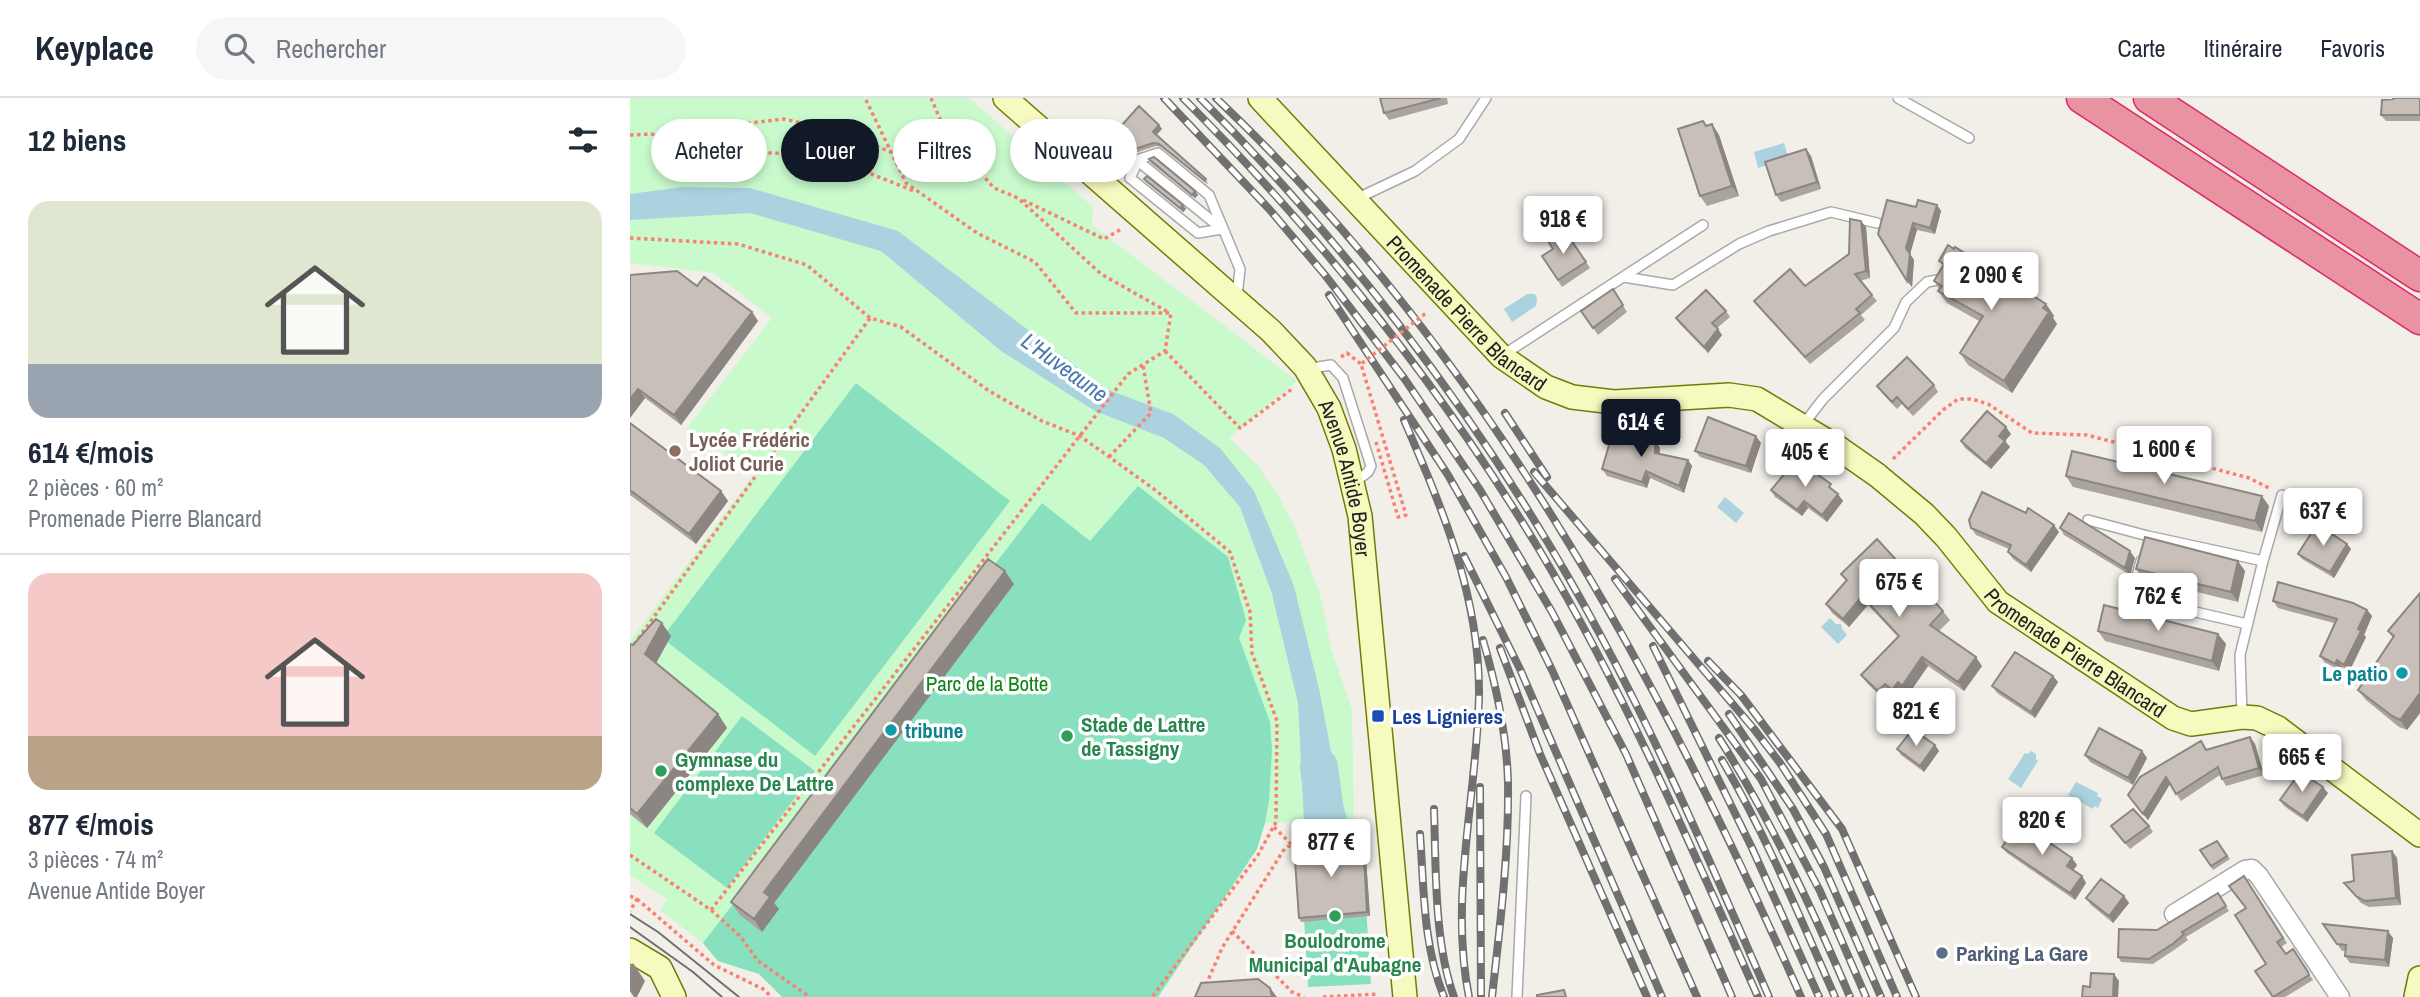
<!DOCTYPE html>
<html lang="fr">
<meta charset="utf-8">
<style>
body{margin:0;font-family:"Archivo Narrow",sans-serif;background:#f6f6f7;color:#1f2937;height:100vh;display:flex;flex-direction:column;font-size:26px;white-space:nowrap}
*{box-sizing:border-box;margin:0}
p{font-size:23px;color:#747a83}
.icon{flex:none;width:38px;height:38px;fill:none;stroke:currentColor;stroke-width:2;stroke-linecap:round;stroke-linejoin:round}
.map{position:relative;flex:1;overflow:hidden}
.sheet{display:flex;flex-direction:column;background:#fff;width:630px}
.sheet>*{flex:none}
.top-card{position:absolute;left:21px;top:21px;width:665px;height:63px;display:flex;gap:14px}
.price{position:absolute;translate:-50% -60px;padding:0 16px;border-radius:7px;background:#fff;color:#222;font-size:23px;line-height:46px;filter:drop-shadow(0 2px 4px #0008)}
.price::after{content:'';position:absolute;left:50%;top:42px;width:21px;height:16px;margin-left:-10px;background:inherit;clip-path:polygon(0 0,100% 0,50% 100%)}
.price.on{background:#111827;color:#fff}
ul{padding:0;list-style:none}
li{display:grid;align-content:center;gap:14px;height:371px;padding:0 28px}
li+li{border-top:2px solid #e0e1e3}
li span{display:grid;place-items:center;height:217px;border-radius:21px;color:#555}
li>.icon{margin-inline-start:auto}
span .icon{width:126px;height:126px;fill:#fffc;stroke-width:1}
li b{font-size:30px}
h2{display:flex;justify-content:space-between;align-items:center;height:84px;padding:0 28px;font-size:30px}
.chip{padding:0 24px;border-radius:32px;background:#fff;box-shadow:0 4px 10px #0003;font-size:24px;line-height:63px}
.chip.on{background:#111827;color:#fff}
header{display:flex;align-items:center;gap:42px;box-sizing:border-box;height:98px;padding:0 35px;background:#fff;border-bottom:2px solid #e0e1e3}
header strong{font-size:33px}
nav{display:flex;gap:38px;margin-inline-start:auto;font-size:24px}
.search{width:490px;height:63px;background:#f6f6f7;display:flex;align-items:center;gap:18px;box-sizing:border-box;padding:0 24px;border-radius:38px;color:#747a83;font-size:26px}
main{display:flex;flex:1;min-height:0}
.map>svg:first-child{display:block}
.park{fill:#c8facc}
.pitch{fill:#88e0be}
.water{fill:#aad3df}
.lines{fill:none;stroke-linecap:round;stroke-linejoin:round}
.river{stroke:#aad3df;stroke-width:38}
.lane-casing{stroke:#a9a9a9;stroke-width:12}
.street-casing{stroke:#a9a9a9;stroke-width:21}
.secondary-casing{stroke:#707d05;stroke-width:26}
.highway-casing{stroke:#dc2a67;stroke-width:33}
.path{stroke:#fa8072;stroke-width:3.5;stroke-dasharray:3.5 3.5;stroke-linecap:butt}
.lane{stroke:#fff;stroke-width:9}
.street{stroke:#fff;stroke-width:18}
.secondary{stroke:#f7fabf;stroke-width:23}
.highway{stroke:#e892a2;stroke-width:30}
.tram{stroke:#707070;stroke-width:2}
.rail-casing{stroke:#707070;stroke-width:8}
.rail{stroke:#fff;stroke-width:5;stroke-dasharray:16;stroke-linecap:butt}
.path-bridge{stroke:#fa8072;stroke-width:3.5;stroke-dasharray:3.5 3.5;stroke-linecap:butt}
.wall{fill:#aba49e}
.shaded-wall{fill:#8b8681}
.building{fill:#c7bfb8;stroke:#8b8681;stroke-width:2}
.education-dot{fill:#8d6e63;stroke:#fff;stroke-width:2.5}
.culture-dot{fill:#0f9aa8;stroke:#fff;stroke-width:2.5}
.transit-dot{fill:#1a4fb4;stroke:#fff;stroke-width:2.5}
.leisure-dot{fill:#2e9e5b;stroke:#fff;stroke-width:2.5}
.service-dot{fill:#5c6f8a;stroke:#fff;stroke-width:2.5}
.labels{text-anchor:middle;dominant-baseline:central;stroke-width:7;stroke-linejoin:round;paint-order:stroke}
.street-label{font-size:21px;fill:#222;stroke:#fff}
.education-label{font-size:21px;font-weight:bold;fill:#785e54;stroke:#fff;text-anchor:start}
.culture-label{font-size:21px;font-weight:bold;fill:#0d838f;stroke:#fff;text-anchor:end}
.park-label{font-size:21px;fill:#0c8416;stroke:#fff}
.transit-label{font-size:21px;font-weight:bold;fill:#164399;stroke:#fff;text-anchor:start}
.leisure-label{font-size:21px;font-weight:bold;fill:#27864d;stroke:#fff;text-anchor:start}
.service-label{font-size:21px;font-weight:bold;fill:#4e5e75;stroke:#fff;text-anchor:start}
.water-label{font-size:23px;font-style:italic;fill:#4a7aab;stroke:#fff}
</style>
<header>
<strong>Keyplace</strong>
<div class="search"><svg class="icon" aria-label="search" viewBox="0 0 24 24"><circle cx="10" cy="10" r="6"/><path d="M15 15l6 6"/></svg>Rechercher</div>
<nav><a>Carte</a><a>Itinéraire</a><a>Favoris</a></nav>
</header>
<main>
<section class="sheet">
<h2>12 biens<svg class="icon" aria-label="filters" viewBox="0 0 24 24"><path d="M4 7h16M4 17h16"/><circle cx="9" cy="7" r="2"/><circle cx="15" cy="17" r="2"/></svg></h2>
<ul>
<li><span style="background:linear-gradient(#dfe7d0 75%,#9aa5b1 0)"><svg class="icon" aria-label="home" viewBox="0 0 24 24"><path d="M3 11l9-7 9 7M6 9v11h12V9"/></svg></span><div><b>614 €/mois</b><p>2 pièces · 60 m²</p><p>Promenade Pierre Blancard</p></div></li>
<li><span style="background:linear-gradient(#f6c9c9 75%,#b9a48a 0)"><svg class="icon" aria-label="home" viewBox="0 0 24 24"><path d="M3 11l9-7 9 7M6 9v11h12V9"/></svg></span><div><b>877 €/mois</b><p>3 pièces · 74 m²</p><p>Avenue Antide Boyer</p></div></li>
</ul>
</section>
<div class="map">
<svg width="1790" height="899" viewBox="0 0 1790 899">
<rect width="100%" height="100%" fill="#f2efe9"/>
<path class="park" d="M0 0H339L463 109 462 127 667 283 599 340 628 368 646 394 663 425 690 496 701 550 722 612 724 721 635 725 627 751 528 899H152L129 876 88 863 73 845 30 812 37 801 0 777V543L125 375 56 331 142 220 84 175 0 165Z"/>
<path class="pitch" d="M226 285 380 403 185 658 32 540Z
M508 388 598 459 616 522 609 540 640 624 642 652 639 703 635 725 627 751 528 899H152L129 876 88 863 73 845 412 405 460 443Z
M112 618 185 673 97 790 24 735Z
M732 746 741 886 678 889 670 751Z"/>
<path class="water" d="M1154 45 1159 61 1128 70 1124 54Z
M52 89 120 90 268 133 476 291 543 316 590 350 624 393 664 488 690 595 706 680 717 721 674 723 668 605 642 496 610 409 574 367 534 340 465 313 371 253 251 153 120 115 0 122V96Z
M897 196H905L907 200 906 208 882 224 874 211Z
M1095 399 1114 415 1106 425 1087 409Z
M1200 520 1206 526H1211L1212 531 1217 537 1208 546 1191 529Z
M1401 653 1406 656V661L1408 663 1391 690 1378 681 1395 655 1398 656Z
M1446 684 1468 695 1467 698 1472 701 1468 710 1464 708 1463 711 1438 697Z"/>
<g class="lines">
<path class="river" d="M689 669 697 730"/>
<defs>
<path id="lane" d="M1268 0 1339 40
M508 63 592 131 568 135 500 80Z
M467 75 528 55 579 97 610 171 607 198
M726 101 785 73 829 41 856 0
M994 179 1043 187 1109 146 1139 133 1201 114 1247 125
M873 257 1073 127
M680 276 688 269 701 267 713 280 741 368 738 374 725 384
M1173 327 1193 301 1264 230 1276 204 1297 184 1312 181
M1458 422 1518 438 1633 463
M1511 463 1501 499 1617 526
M1612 617 1610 557 1633 463 1652 397
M887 899 896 698"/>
<path id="street" d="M1544 816 1615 772 1622 771 1629 778 1710 899"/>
<g id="secondary">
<path id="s1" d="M375 0 641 233 675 269 699 310 714 351 730 418 775 899"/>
<path id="s2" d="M630 0 871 258 916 289 942 299 984 304 1099 297 1127 301 1207 349 1247 377 1294 416 1316 439 1368 504 1543 620 1561 626 1612 619 1627 620 1648 630 1790 737"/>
<path d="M0 852 30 870 44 899"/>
<path d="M1786 899 1790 880"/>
</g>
<path id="highway" d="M1452 0 1790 221
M1519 0 1790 178"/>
</defs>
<use href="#lane" class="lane-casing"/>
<use href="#street" class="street-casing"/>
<use href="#secondary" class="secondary-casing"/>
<use href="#highway" class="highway-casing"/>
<path class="path" d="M301 0 316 35 364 90 388 100 471 176 538 214
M27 36 154 21 204 32 261 54
M0 37 21 36 116 54 164 56 229 71 284 93
M393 102 474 141 493 130
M0 140 108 146 177 167 240 220 271 229 359 293 412 323 450 338 524 391 600 454 620 514 622 555 647 623 646 724 628 757 522 899
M535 253 610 330 662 291
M711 259 717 255 731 266
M479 359 521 315 513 267
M1263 361 1313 312 1328 301H1342L1358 306 1402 335 1457 337 1619 380 1641 391
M0 552 240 220
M644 729 661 746
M0 757 81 812 110 838 128 863 180 899
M0 798 7 801 0 813
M7 801 84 867 135 892 141 899
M81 812 498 276 535 253 541 215H446L405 164 347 135 276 85 235 0
M602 833 662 894 674 899
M576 887 592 850 655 750 676 740 737 736
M693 899 748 896"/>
<use href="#lane" class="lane"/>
<use href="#street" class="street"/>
<use href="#secondary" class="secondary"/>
<use href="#highway" class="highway"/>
<path class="tram" d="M0 816 28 834 109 899
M0 829 63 874 92 899"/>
<defs>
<path id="rail" d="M534 0 640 112 695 177 774 280 850 392 922 514 996 656 1102 899
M553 0C689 136 811 289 910 453 995 595 1061 748 1128 899
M570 0C710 139 838 306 937 477 1015 612 1077 756 1139 899
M586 0C850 249 1026 571 1171 899
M699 197 818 377 876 479 922 572 1067 899
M875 315 917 379
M774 322C812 410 850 498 849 597 847 698 819 799 839 899
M904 374 1124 631 1150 665 1196 736 1267 899
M834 458 890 571 1032 899
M985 481 1131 681 1190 793 1236 899
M853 542C866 587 877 637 878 685 879 756 870 828 862 899
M1023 548 1122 750 1189 899
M870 550 910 656 1017 899
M1078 563 1111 597 1212 731 1286 899
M1099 616 1163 711 1194 769 1251 899
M1089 640C1141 722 1182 810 1220 899
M1092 662C1136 737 1170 819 1205 899
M850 689 851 899
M804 711C806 770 804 844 824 899
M790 736C794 791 793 848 814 899"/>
</defs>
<use href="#rail" class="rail-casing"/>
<use href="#rail" class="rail"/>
<path class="path-bridge" d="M746 344 768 419 776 417 731 266 796 215"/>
</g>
<path class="wall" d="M750 0H817L818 6 759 22 754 15Z
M1790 0V23H1756L1751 17Z
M1082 26 1089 37 1109 98 1077 108 1070 98 1077 28Z
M529 27 532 31 527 36 578 85 577 86 532 49 526 48 505 55 486 40 484 36Z
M1176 51 1181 58 1191 91 1151 104 1146 97Z
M519 61 565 93 568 97 565 100 521 65Z
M514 81 553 107 556 111 553 114 516 84Z
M1307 107 1311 113 1305 136 1287 132 1280 156 1284 162 1282 189 1248 136 1286 109Z
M1231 123 1236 129 1240 180 1230 183 1247 203 1231 217 1235 222 1180 266 1129 209 1124 203 1175 188 1219 156Z
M935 133 960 170 932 189 912 158 923 151Z
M1309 163 1416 206 1424 218 1423 220 1427 226 1382 295 1338 267 1330 255 1349 223 1317 205 1308 193 1309 191 1304 183 1313 168Z
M0 177 67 188 122 214 128 223 51 327 15 300 0 320Z
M983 191 997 214 968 237 951 213Z
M1096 213 1100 219 1087 230 1092 237 1078 255 1050 226 1046 220Z
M1304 287 1308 294 1283 318 1272 306 1267 311 1252 295 1247 288Z
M0 325 91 393 98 403 66 446 0 397Z
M1381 336 1375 343 1380 349 1361 371 1335 350 1331 343Z
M1025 343 1030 350 1029 356 1058 362 1062 368 1054 395 1020 380 1017 390 977 378 972 371Z
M1131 345 1121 375 1070 359 1065 353Z
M1160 376 1205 393 1213 403 1197 424 1178 410 1172 418 1145 399 1141 392Z
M1436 378 1639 408 1632 434 1443 389Z
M1341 430 1429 434 1401 474 1383 461 1378 454 1379 451 1346 437Z
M1430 430 1505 460 1500 477 1434 437Z
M1717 446 1721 451 1704 480 1672 461 1668 456Z
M1506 471 1615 473 1608 504 1513 481Z
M1211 476 1313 513 1320 522 1309 533 1352 568 1334 593 1298 568 1278 597 1275 593 1268 601 1262 595 1254 602 1237 585 1231 577 1268 539 1238 507 1219 529 1202 515 1196 506 1216 483Z
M384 486 144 805 149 811 132 834 110 817 101 804Z
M1790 495V615L1777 632 1769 629 1736 602 1728 592 1763 540 1758 533Z
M1643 503 1737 512 1742 518 1734 537 1736 539 1719 574 1712 569 1710 572 1695 565 1690 558 1704 525 1648 510Z
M1468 533 1588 536 1596 546 1589 573 1475 543Z
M41 538 26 565 88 616 97 630 17 730 0 716V546L3 547Z
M1428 584 1405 620 1367 595 1362 588Z
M1620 639 1625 646 1634 677 1596 688 1590 677 1551 703 1540 686 1518 722 1498 697 1577 652Z
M1286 641 1305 647 1309 653 1294 674 1271 657 1267 651Z
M1512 653 1517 660 1503 687 1460 664 1455 657Z
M1698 695 1677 724 1654 708 1650 702Z
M1481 728H1519L1523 734 1500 751Z
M733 742 735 746 740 818 671 824 669 820Z
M1587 743 1600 761 1583 772 1570 752Z
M1372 749 1447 767 1443 772 1452 778 1456 785 1445 802 1377 755Z
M1762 753 1767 760 1771 807 1739 809 1731 805 1714 785 1724 783Z
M1614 778 1657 845 1651 849 1656 856 1682 880 1683 882 1655 899H1642L1636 866 1615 810Z
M1588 795 1599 813 1556 839 1558 842 1547 850 1523 866 1491 864 1488 859 1527 832Z
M1494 798 1499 805 1483 825 1461 807 1456 800Z
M1693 826 1763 840 1759 869 1720 865 1715 858 1716 853H1712Z"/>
<path class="shaded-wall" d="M1082 26 1089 37 1109 98 1102 88Z
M529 27 532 31 526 37 523 34Z
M1176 51 1181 58 1191 91 1187 84Z
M565 93 568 97 565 100 562 97Z
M553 107 556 111 553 114 550 110Z
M1307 107 1311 113 1305 136 1300 130Z
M1231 123 1236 129 1240 180 1236 173Z
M1283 125 1287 132 1280 156 1276 150Z
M1280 156 1284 162 1282 189 1277 183Z
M1416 206 1424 218 1423 220 1427 226 1382 295 1374 283Z
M122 214 128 223 51 327 44 317Z
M1088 231 1092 237 1078 255 1074 249Z
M8 291 15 300 0 320V301Z
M1376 329 1381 336 1375 343 1380 349 1361 371 1356 365 1369 338Z
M1126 338 1131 345 1121 375 1116 368Z
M1025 343 1030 350 1029 362 1025 355Z
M1058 362 1062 368 1054 395 1049 388Z
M1016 373 1020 380 1017 390 1012 384Z
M91 393 98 403 66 446 59 436Z
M1208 396 1213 403 1197 424 1192 417Z
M1632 398 1639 408 1632 434 1625 423Z
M1174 403 1178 410 1172 418 1167 412Z
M1424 427 1429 434 1401 474 1396 467Z
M1717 446 1721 451 1704 480 1700 474Z
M1500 453 1505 460 1500 477 1495 470Z
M1608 463 1615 473 1608 504 1601 494Z
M375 473 384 486 144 805 149 811 132 834 124 821 134 794Z
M1232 498 1238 507 1219 529 1213 521Z
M1737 512 1742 518 1734 537 1736 539 1719 574 1714 567Z
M32 525 41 538 24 569 15 556Z
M1588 536 1596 546 1589 573 1582 563Z
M1292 559 1298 568 1278 597 1272 588Z
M1346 559 1352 568 1334 593 1328 584Z
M1707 562 1712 569 1710 572 1705 566Z
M1423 578 1428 584 1405 620 1401 614Z
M1268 584 1275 593 1268 601 1262 592Z
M1790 595V615L1777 632 1770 622Z
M88 616 97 630 17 730 7 716Z
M1620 639 1625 646 1634 677 1629 670Z
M1305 647 1309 653 1294 674 1290 668Z
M1512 653 1517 660 1503 687 1498 680Z
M1536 679 1540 686 1518 722 1513 716Z
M1693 689 1698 695 1677 724 1673 718Z
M733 742 735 746 740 818 737 814Z
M1762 753 1767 760 1771 807 1766 800Z
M1442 760 1447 767 1442 774 1437 768Z
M1452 778 1456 785 1445 802 1440 795Z
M1494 798 1499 805 1483 825 1479 818Z
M1758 833 1763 840 1759 869 1755 862Z
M3 865 15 883 7 899H4L0 893V869Z
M1484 876 1489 883 1488 899H1483Z
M640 890 647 899H642Z"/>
<path class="building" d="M750 0H811L754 15Z
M1763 0H1790V17H1751L1752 2 1763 1Z
M509 8 529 27 523 34 576 81 575 83 529 46 523 45 502 52 484 36Z
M1073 23 1076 28 1082 26 1102 88 1070 98 1048 31Z
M1176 51 1187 84 1146 97 1135 64Z
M524 59 565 93 562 97 519 61Z
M517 78 553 107 550 110 514 81Z
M1257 102 1286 109 1288 102 1307 107 1300 130 1283 125 1276 150 1280 156 1277 183 1248 136Z
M1220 121 1231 123 1236 173 1225 176 1242 197 1226 211 1230 215 1175 259 1124 203 1160 171 1175 188 1219 156Z
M935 133 956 164 928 182 912 158 923 151 918 143Z
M1318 147 1324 151 1325 149 1416 206 1413 210 1419 214 1374 283 1330 255 1353 218 1308 193 1312 188 1304 183 1314 166 1309 163Z
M47 173 67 188 74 179 122 214 44 317 8 291 0 301V177Z
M983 191 993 207 963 230 951 213Z
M1076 192 1096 213 1082 225 1088 231 1074 249 1046 220Z
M1277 259 1304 287 1278 311 1267 299 1262 304 1247 288Z
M1357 313 1376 329 1369 338 1375 343 1356 365 1331 343Z
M1078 319 1126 338 1116 368 1065 353Z
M0 325 91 393 59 436 0 392Z
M984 330 1025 343V355L1058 362 1049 388 1016 373 1012 384 972 371Z
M1442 353 1632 398 1625 423 1436 378Z
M1170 364 1201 386 1199 389 1208 396 1192 417 1174 403 1167 412 1141 392 1156 374 1160 376Z
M1352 394 1396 415 1398 410 1424 427 1396 467 1378 454 1381 447 1341 430 1339 422Z
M1439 415 1500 453 1495 470 1430 430Z
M1687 426 1717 446 1700 474 1668 456Z
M1515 439 1608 463 1601 494 1506 471Z
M1247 441 1313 513 1300 527 1346 559 1328 584 1292 559 1272 588 1268 584 1262 592 1255 586 1248 593 1231 577 1269 538 1232 498 1213 521 1196 506 1217 482 1211 476Z
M358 461 375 473 134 794 140 799 124 821 101 804Z
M1648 484 1723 505 1737 512 1728 531 1731 533 1714 567 1707 562 1705 566 1690 558 1707 521 1643 503Z
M1790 495V595L1770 622 1762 618 1728 592 1764 538 1758 533Z
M1474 507 1588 536 1582 563 1468 533Z
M26 521 32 525 15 556 88 616 7 716 0 710V546L3 547Z
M1385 554 1423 578 1401 614 1362 588Z
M1469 630 1512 653 1498 680 1455 657Z
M1279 636 1286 641 1289 636 1305 647 1290 668 1267 651Z
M1620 639 1629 670 1592 681 1588 669 1546 696 1536 679 1513 716 1498 697 1510 679 1571 643 1576 652Z
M1670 674 1693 689 1673 718 1650 702Z
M1503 711 1519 728 1495 745 1481 728Z
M1389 724 1442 760 1437 768 1452 778 1440 795 1372 749Z
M733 742 737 814 669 820 664 748Z
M1587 743 1597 758 1581 768 1570 752Z
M1762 753 1766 800 1735 803 1726 798 1714 785 1724 783 1722 757Z
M1614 778 1653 840 1647 844 1656 856 1663 851 1678 874 1679 877 1643 899 1625 873 1636 866 1605 817 1616 810 1599 788Z
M1471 781 1494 798 1479 818 1456 800Z
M1588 795 1596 808 1552 834 1554 836 1544 845 1519 861 1488 859 1489 831 1527 832Z
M1693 826 1758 833 1755 862 1715 858 1716 847 1707 846Z
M1461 875 1484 876 1483 899H1452L1453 888 1460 889Z
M628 881 640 890 642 899H565L571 885Z
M934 892 936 899H907V897Z"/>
<circle class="education-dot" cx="45" cy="353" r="7"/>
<g class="culture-dot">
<circle cx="1772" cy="575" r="7"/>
<circle cx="261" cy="632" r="7"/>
</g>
<rect class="transit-dot" x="741" y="611" width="14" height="14" rx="3.5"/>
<g class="leisure-dot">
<circle cx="437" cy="638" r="7"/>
<circle cx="31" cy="673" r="7"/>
<circle cx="705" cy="818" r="7"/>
</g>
<circle class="service-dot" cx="1312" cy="855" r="7"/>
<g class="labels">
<g class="street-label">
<text stroke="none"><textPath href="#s2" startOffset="299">Promenade Pierre Blancard</textPath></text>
<text stroke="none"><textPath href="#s1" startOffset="523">Avenue Antide Boyer</textPath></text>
<text stroke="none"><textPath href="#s2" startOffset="1032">Promenade Pierre Blancard</textPath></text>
</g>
<g class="education-label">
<text x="59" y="341">Lycée Frédéric<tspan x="59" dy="24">Joliot Curie</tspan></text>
</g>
<g class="culture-label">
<text x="1758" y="575">Le patio</text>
<text x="275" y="632" text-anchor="start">tribune</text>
</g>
<g class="park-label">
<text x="357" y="585">Parc de la Botte</text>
</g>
<g class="transit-label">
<text x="762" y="618">Les Lignieres</text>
</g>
<g class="leisure-label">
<text x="451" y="626">Stade de Lattre<tspan x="451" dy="24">de Tassigny</tspan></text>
<text x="45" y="661">Gymnase du<tspan x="45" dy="24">complexe De Lattre</tspan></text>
<text x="705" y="842" text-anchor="middle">Boulodrome<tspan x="705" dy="24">Municipal d'Aubagne</tspan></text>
</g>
<g class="service-label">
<text x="1326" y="855">Parking La Gare</text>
</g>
<g class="water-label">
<text transform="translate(435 269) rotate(36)">L'Huveaune</text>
</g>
</g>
</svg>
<b class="price" style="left:933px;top:158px">918 €</b>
<b class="price" style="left:1361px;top:214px">2 090 €</b>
<b class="price on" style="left:1011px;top:361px">614 €</b>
<b class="price" style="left:1534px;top:388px">1 600 €</b>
<b class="price" style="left:1175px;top:391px">405 €</b>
<b class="price" style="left:1693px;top:450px">637 €</b>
<b class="price" style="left:1269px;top:521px">675 €</b>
<b class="price" style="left:1528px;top:535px">762 €</b>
<b class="price" style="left:1286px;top:650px">821 €</b>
<b class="price" style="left:1672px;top:696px">665 €</b>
<b class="price" style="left:1412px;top:759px">820 €</b>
<b class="price" style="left:701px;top:781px">877 €</b>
<div class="top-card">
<a class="chip">Acheter</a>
<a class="chip on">Louer</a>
<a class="chip">Filtres</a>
<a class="chip">Nouveau</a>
</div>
</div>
</main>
